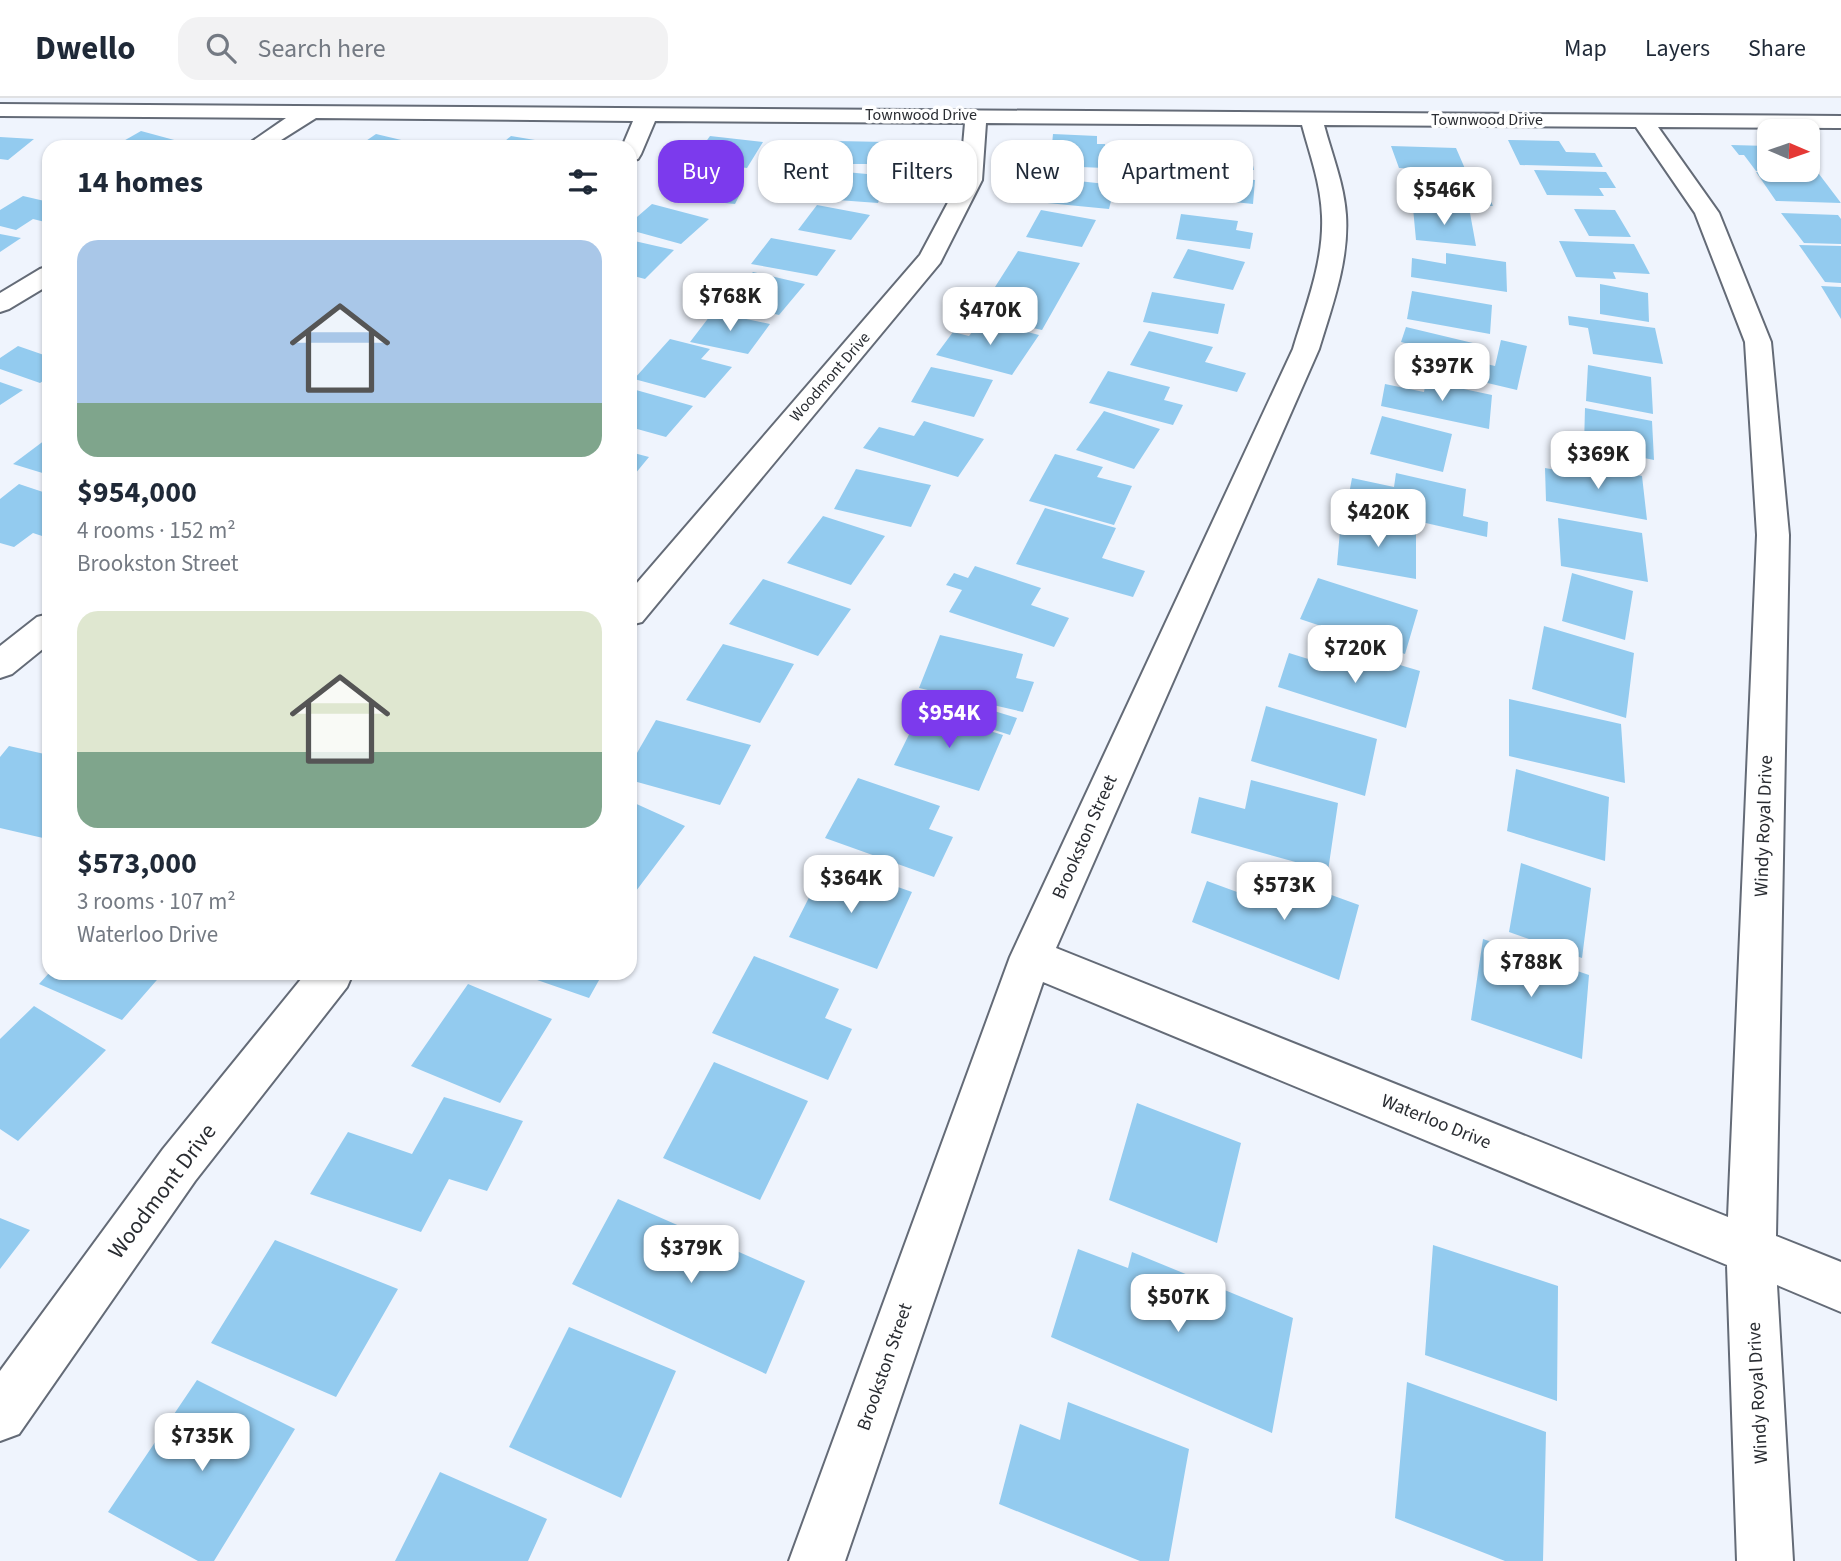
<!DOCTYPE html>
<meta charset="utf-8">
<style>
body{margin:0;font-family:"Source Sans 3",sans-serif;background:#f2f2f3;color:#1f2937;height:100vh;display:flex;flex-direction:column;font-size:26px;white-space:nowrap}
*{box-sizing:border-box;margin:0}
p{font-size:23px;color:#747a83}
.icon{flex:none;width:38px;height:38px;fill:none;stroke:currentColor;stroke-width:2;stroke-linecap:round;stroke-linejoin:round}
.map{position:relative;flex:1;overflow:hidden}
.sheet{position:absolute;left:42px;top:42px;width:595px;height:840px;display:flex;flex-direction:column;background:#fff;border-radius:21px;box-shadow:0 2px 5px #0004}
.sheet>*{flex:none}
.banner{position:absolute;left:658px;top:42px;width:665px;height:63px;display:flex;gap:14px}
.needle{width:46px;rotate:92deg}
.tools{position:absolute;left:1757px;top:21px;display:grid;gap:14px}
.tools a{display:grid;place-items:center;width:63px;height:63px;border-radius:14px;background:#fff;box-shadow:0 2px 5px #0004;font-size:35px}
.price{position:absolute;translate:-50% -60px;padding:0 16px;border-radius:14px;background:#fff;color:#222;font-size:23px;line-height:46px;filter:drop-shadow(0 2px 4px #0008)}
.price::after{content:'';position:absolute;left:50%;top:42px;width:21px;height:16px;margin-left:-10px;background:inherit;clip-path:polygon(0 0,100% 0,50% 100%)}
.price.selected{background:#7c3aed;color:#fff}
ul{padding:0;list-style:none}
li{display:grid;align-content:center;gap:14px;height:371px;padding:0 35px}
li span{display:grid;place-items:center;height:217px;border-radius:21px;color:#555}
li>.icon{margin-inline-start:auto}
span .icon{width:126px;height:126px;fill:#fffc;stroke-width:1}
li b{font-size:30px}
h2{display:flex;justify-content:space-between;align-items:center;height:84px;padding:0 35px;font-size:30px}
.pill{padding:0 24px;border-radius:21px;background:#fff;box-shadow:0 2px 5px #0004;font-size:24px;line-height:63px}
.pill.selected{background:#7c3aed;color:#fff}
header{display:flex;align-items:center;gap:42px;box-sizing:border-box;height:98px;padding:0 35px;background:#fff;border-bottom:2px solid #e0e1e3}
header strong{font-size:33px}
nav{display:flex;gap:38px;margin-inline-start:auto;font-size:24px}
.search{width:490px;height:63px;background:#f2f2f3;display:flex;align-items:center;gap:18px;box-sizing:border-box;padding:0 24px;border-radius:21px;color:#747a83;font-size:26px}
.map>svg:first-child{display:block}
.building{fill:#93cbef}
.lines{fill:none;stroke-linecap:round;stroke-linejoin:round}
.minor-casing{stroke:#646b77;stroke-width:4}
.minor{fill:#fff;fill-rule:evenodd}
.labels{text-anchor:middle;dominant-baseline:central;stroke-width:7;stroke-linejoin:round;paint-order:stroke}
.far-street-label{font-size:16px;fill:#292c31;stroke:#fff}
.street-label{font-size:19px;fill:#292c31;stroke:#fff}
.near-street-label{font-size:23px;fill:#292c31;stroke:#fff}
</style>
<header>
<strong>Dwello</strong>
<div class="search"><svg class="icon" aria-label="search" viewBox="0 0 24 24"><circle cx="10" cy="10" r="6"/><path d="M15 15l6 6"/></svg>Search here</div>
<nav><a>Map</a><a>Layers</a><a>Share</a></nav>
</header>
<div class="map">
<svg width="1841" height="1463" viewBox="0 0 1841 1463">
<rect width="100%" height="100%" fill="#eff4fd"/>
<path class="building" d="M141 33 189 46 183 49H113Z
M376 36 414 45 408 49H337L346 43 360 47Z
M1053 36 1097 38V46H1105V70L1032 67 1033 56 1051 57Z
M511 38 559 46 555 49H498Z
M710 38 763 44 747 70 692 63Z
M0 39 34 41 8 62 0 61Z
M1508 42 1559 43 1566 54 1595 55 1603 69 1520 67Z
M836 43 887 44V53H902L901 66H834Z
M1181 47 1233 48 1235 58H1251L1254 72 1184 70Z
M1731 47 1769 48V73H1756L1744 57H1739Z
M1391 48 1456 50 1466 73 1399 70Z
M683 72 742 78 733 95 740 96 735 106 673 100 680 87H674Z
M1534 72 1606 74 1616 90H1599L1604 98 1547 97Z
M835 73 888 78 878 105 824 101Z
M1756 74 1819 76 1841 105 1776 103Z
M1198 77 1255 82 1253 106 1196 100Z
M1060 81 1115 87 1109 111 1037 104 1042 87 1058 89Z
M1431 81H1462L1465 88H1484L1493 108 1409 105 1402 89H1435Z
M23 98 49 104V125L33 121 16 132 0 128V112Z
M652 106 709 121 681 146 630 132V125Z
M817 107 870 117 851 142 798 132Z
M1413 110 1470 115 1476 148 1416 142Z
M1574 111 1615 112 1631 139 1589 138Z
M1041 112 1096 122 1082 149 1026 139Z
M1781 115 1838 117 1841 121V146L1804 145Z
M1181 116 1238 123 1236 132 1253 135 1250 151 1176 141Z
M0 136 21 140 0 154Z
M771 140 836 152 817 178 751 166Z
M630 142 674 152 645 181 630 177Z
M1559 143 1634 146 1650 176 1613 174 1616 181 1576 179Z
M1799 147 1841 148V185L1825 184Z
M1188 151 1245 164 1233 192 1173 180Z
M1018 153 1080 165 1042 232 943 210 953 195 986 203Z
M1446 155 1506 164 1507 194 1411 179 1412 160 1446 166Z
M753 174 805 186 779 217 725 204Z
M1600 186 1648 195 1649 224 1600 216Z
M1821 188 1841 189V221Z
M1412 193 1492 207 1490 236 1407 221Z
M1152 194 1225 206 1218 236 1143 224Z
M713 214 770 226 748 256 690 244Z
M1568 218 1655 230 1663 266 1593 256 1588 230 1569 227Z
M981 222 1039 237 1012 277 936 257 953 234 969 238Z
M1406 229 1477 246 1473 263 1495 268 1501 242 1527 248 1517 292 1403 265 1409 246 1401 244Z
M1149 233 1213 249 1205 264 1246 275 1237 294 1130 267Z
M670 241 710 251 701 261 732 269 705 300 634 281Z
M18 248 44 257 49 254V279L40 285 0 271V260Z
M1588 267 1651 279 1653 316 1586 303Z
M931 269 993 282 974 319 911 304Z
M1108 273 1170 289 1164 302 1183 307 1173 327 1089 305Z
M1426 283 1492 297 1489 331 1381 308 1385 286 1424 294Z
M0 284 23 292 0 307Z
M636 292 693 308 666 339 630 329V298Z
M1585 310 1652 323 1654 362 1584 348Z
M1104 313 1160 331 1134 371 1076 352Z
M1382 318 1452 336 1443 374 1370 356Z
M924 323 984 341 958 379 863 350 879 329 914 338Z
M49 339V377L13 366Z
M630 354 649 359 630 382Z
M1055 356 1103 369 1097 379 1132 388 1114 427 1029 403Z
M1590 368 1642 378 1647 422 1546 403 1545 370 1590 378Z
M856 371 931 387 911 429 834 411Z
M1396 375 1466 391 1463 418 1488 424 1487 439 1347 407 1352 380 1394 389Z
M19 386 49 396V432L42 438 33 435 14 449 0 445V401Z
M1045 410 1116 430 1102 460 1145 473 1133 499 1016 466Z
M823 418 885 438 851 487 787 465Z
M1558 420 1642 435 1648 484 1561 468Z
M1341 421 1416 434V481L1337 467Z
M975 468 1041 490 1031 507 1069 520 1054 549 949 514 962 492 946 487 954 475 968 480Z
M1572 475 1633 493 1625 542 1562 523Z
M1318 480 1418 512 1405 556 1300 521Z
M763 481 851 511 818 558 729 526Z
M1544 528 1634 555 1626 620 1532 591Z
M940 537 1023 556 1016 580 1034 584 1023 614 919 590Z
M723 546 794 566 760 625 686 602Z
M1340 549 1420 573 1406 630 1278 589 1289 555 1334 569Z
M1509 601 1621 626 1625 685 1509 658Z
M968 605 1017 620 1010 637 960 621Z
M1266 608 1377 641 1365 698 1251 663Z
M921 612 1003 637 979 693 894 667Z
M656 622 751 647 720 707 630 682V667Z
M9 648 49 657V732L43 740 0 730V659Z
M1516 671 1609 699 1605 763 1507 733Z
M858 680 940 708 929 731 953 739 934 779 825 740Z
M1251 682 1338 705 1328 773 1191 735 1199 699 1245 711Z
M630 703 685 728 633 797 630 796Z
M827 764 912 794 877 871 789 839Z
M1521 765 1591 790 1582 860 1509 834Z
M1268 774 1359 807 1339 882 1192 824 1207 783 1259 802Z
M1483 841 1589 877 1582 961 1471 922Z
M754 858 839 891 825 920 852 931 828 982 712 935Z
M49 875H163L122 922 39 886Z
M517 875H603L589 900Z
M468 886 552 921 500 1005 411 968Z
M34 908 106 952 18 1043 0 1031V941Z
M714 964 808 1003 760 1102 663 1060Z
M444 999 523 1023 487 1093 449 1081 421 1134 310 1096 348 1034 412 1056Z
M1137 1005 1241 1045 1217 1145 1109 1102Z
M618 1101 805 1183 766 1276 572 1186Z
M0 1120 30 1132 0 1171Z
M275 1142 398 1191 336 1299 211 1245Z
M1433 1147 1558 1188 1557 1303 1425 1257Z
M1078 1151 1128 1170 1132 1154 1293 1220 1272 1335 1051 1239Z
M569 1229 676 1273 621 1400 509 1349Z
M197 1282 295 1331 214 1463H198L108 1414Z
M1407 1284 1546 1334 1543 1463H1505L1395 1420Z
M1068 1304 1189 1351 1169 1463H1140L999 1406 1020 1326 1060 1342Z
M440 1374 547 1421 528 1463H395Z"/>
<g class="lines">
<defs>
<path id="minor" d="M0 6 1841 18V30L1658 29 1719 115 1771 244 1789 437 1776 1138 1841 1164V1214L1777 1187 1793 1463H1737L1727 1167 1043 884 845 1463H789L1010 859 1293 251C1306 208 1324 163 1322 118 1321 86 1310 57 1302 27L986 25 982 82 940 165 642 524 630 527V493L920 157 960 82 965 25 655 23 641 56 638 61 630 63V49H622L633 23 316 20 270 49H244L286 20 0 18ZM1324 27 1636 29 1695 115 1745 244 1757 437 1728 1119 1056 850 1319 251C1332 208 1349 163 1346 117 1344 86 1332 57 1324 27Z
M49 168V187L9 211 0 214V195L40 171Z
M49 516V546L12 576 0 580V548L37 519Z
M306 875H353L347 889 195 1083 19 1336 0 1343V1273L163 1051Z"/>
</defs>
<use href="#minor" class="minor-casing"/>
<use href="#minor" class="minor"/>
</g>
<g class="labels">
<g class="far-street-label">
<text x="921" y="17">Townwood Drive</text>
<text x="1487" y="22">Townwood Drive</text>
<text transform="translate(830 279) rotate(-49)">Woodmont Drive</text>
</g>
<g class="street-label">
<text transform="translate(1764 728) rotate(-88)">Windy Royal Drive</text>
<text transform="translate(1085 739) rotate(-66)">Brookston Street</text>
<text transform="translate(1436 1024) rotate(22)">Waterloo Drive</text>
<text transform="translate(885 1269) rotate(-71)">Brookston Street</text>
<text transform="translate(1758 1295) rotate(-93)">Windy Royal Drive</text>
</g>
<g class="near-street-label">
<text transform="translate(162 1093) rotate(-53)">Woodmont Drive</text>
</g>
</g>
</svg>
<div class="tools">
<a><svg class="needle" viewBox="-14 -14 28 28"><path d="M0-13l5 13h-10z" fill="#e53935"/><path d="M0 13l5-13h-10z" fill="#747a83"/></svg></a>
</div>
<b class="price" style="left:1444px;top:129px">$546K</b>
<b class="price" style="left:730px;top:235px">$768K</b>
<b class="price" style="left:990px;top:249px">$470K</b>
<b class="price" style="left:1442px;top:305px">$397K</b>
<b class="price" style="left:1598px;top:393px">$369K</b>
<b class="price" style="left:1378px;top:451px">$420K</b>
<b class="price" style="left:1355px;top:587px">$720K</b>
<b class="price selected" style="left:949px;top:652px">$954K</b>
<b class="price" style="left:851px;top:817px">$364K</b>
<b class="price" style="left:1284px;top:824px">$573K</b>
<b class="price" style="left:1531px;top:901px">$788K</b>
<b class="price" style="left:691px;top:1187px">$379K</b>
<b class="price" style="left:1178px;top:1236px">$507K</b>
<b class="price" style="left:202px;top:1375px">$735K</b>
<div class="banner">
<a class="pill selected">Buy</a>
<a class="pill">Rent</a>
<a class="pill">Filters</a>
<a class="pill">New</a>
<a class="pill">Apartment</a>
</div>
<section class="sheet">
<h2>14 homes<svg class="icon" aria-label="filters" viewBox="0 0 24 24"><path d="M4 7h16M4 17h16"/><circle cx="9" cy="7" r="2"/><circle cx="15" cy="17" r="2"/></svg></h2>
<ul>
<li><span style="background:linear-gradient(#a9c7e8 75%,#7fa58c 0)"><svg class="icon" aria-label="home" viewBox="0 0 24 24"><path d="M3 11l9-7 9 7M6 9v11h12V9"/></svg></span><div><b>$954,000</b><p>4 rooms · 152 m²</p><p>Brookston Street</p></div></li>
<li><span style="background:linear-gradient(#dfe7d0 65%,#7fa58c 0)"><svg class="icon" aria-label="home" viewBox="0 0 24 24"><path d="M3 11l9-7 9 7M6 9v11h12V9"/></svg></span><div><b>$573,000</b><p>3 rooms · 107 m²</p><p>Waterloo Drive</p></div></li>
</ul>
</section>
</div>
